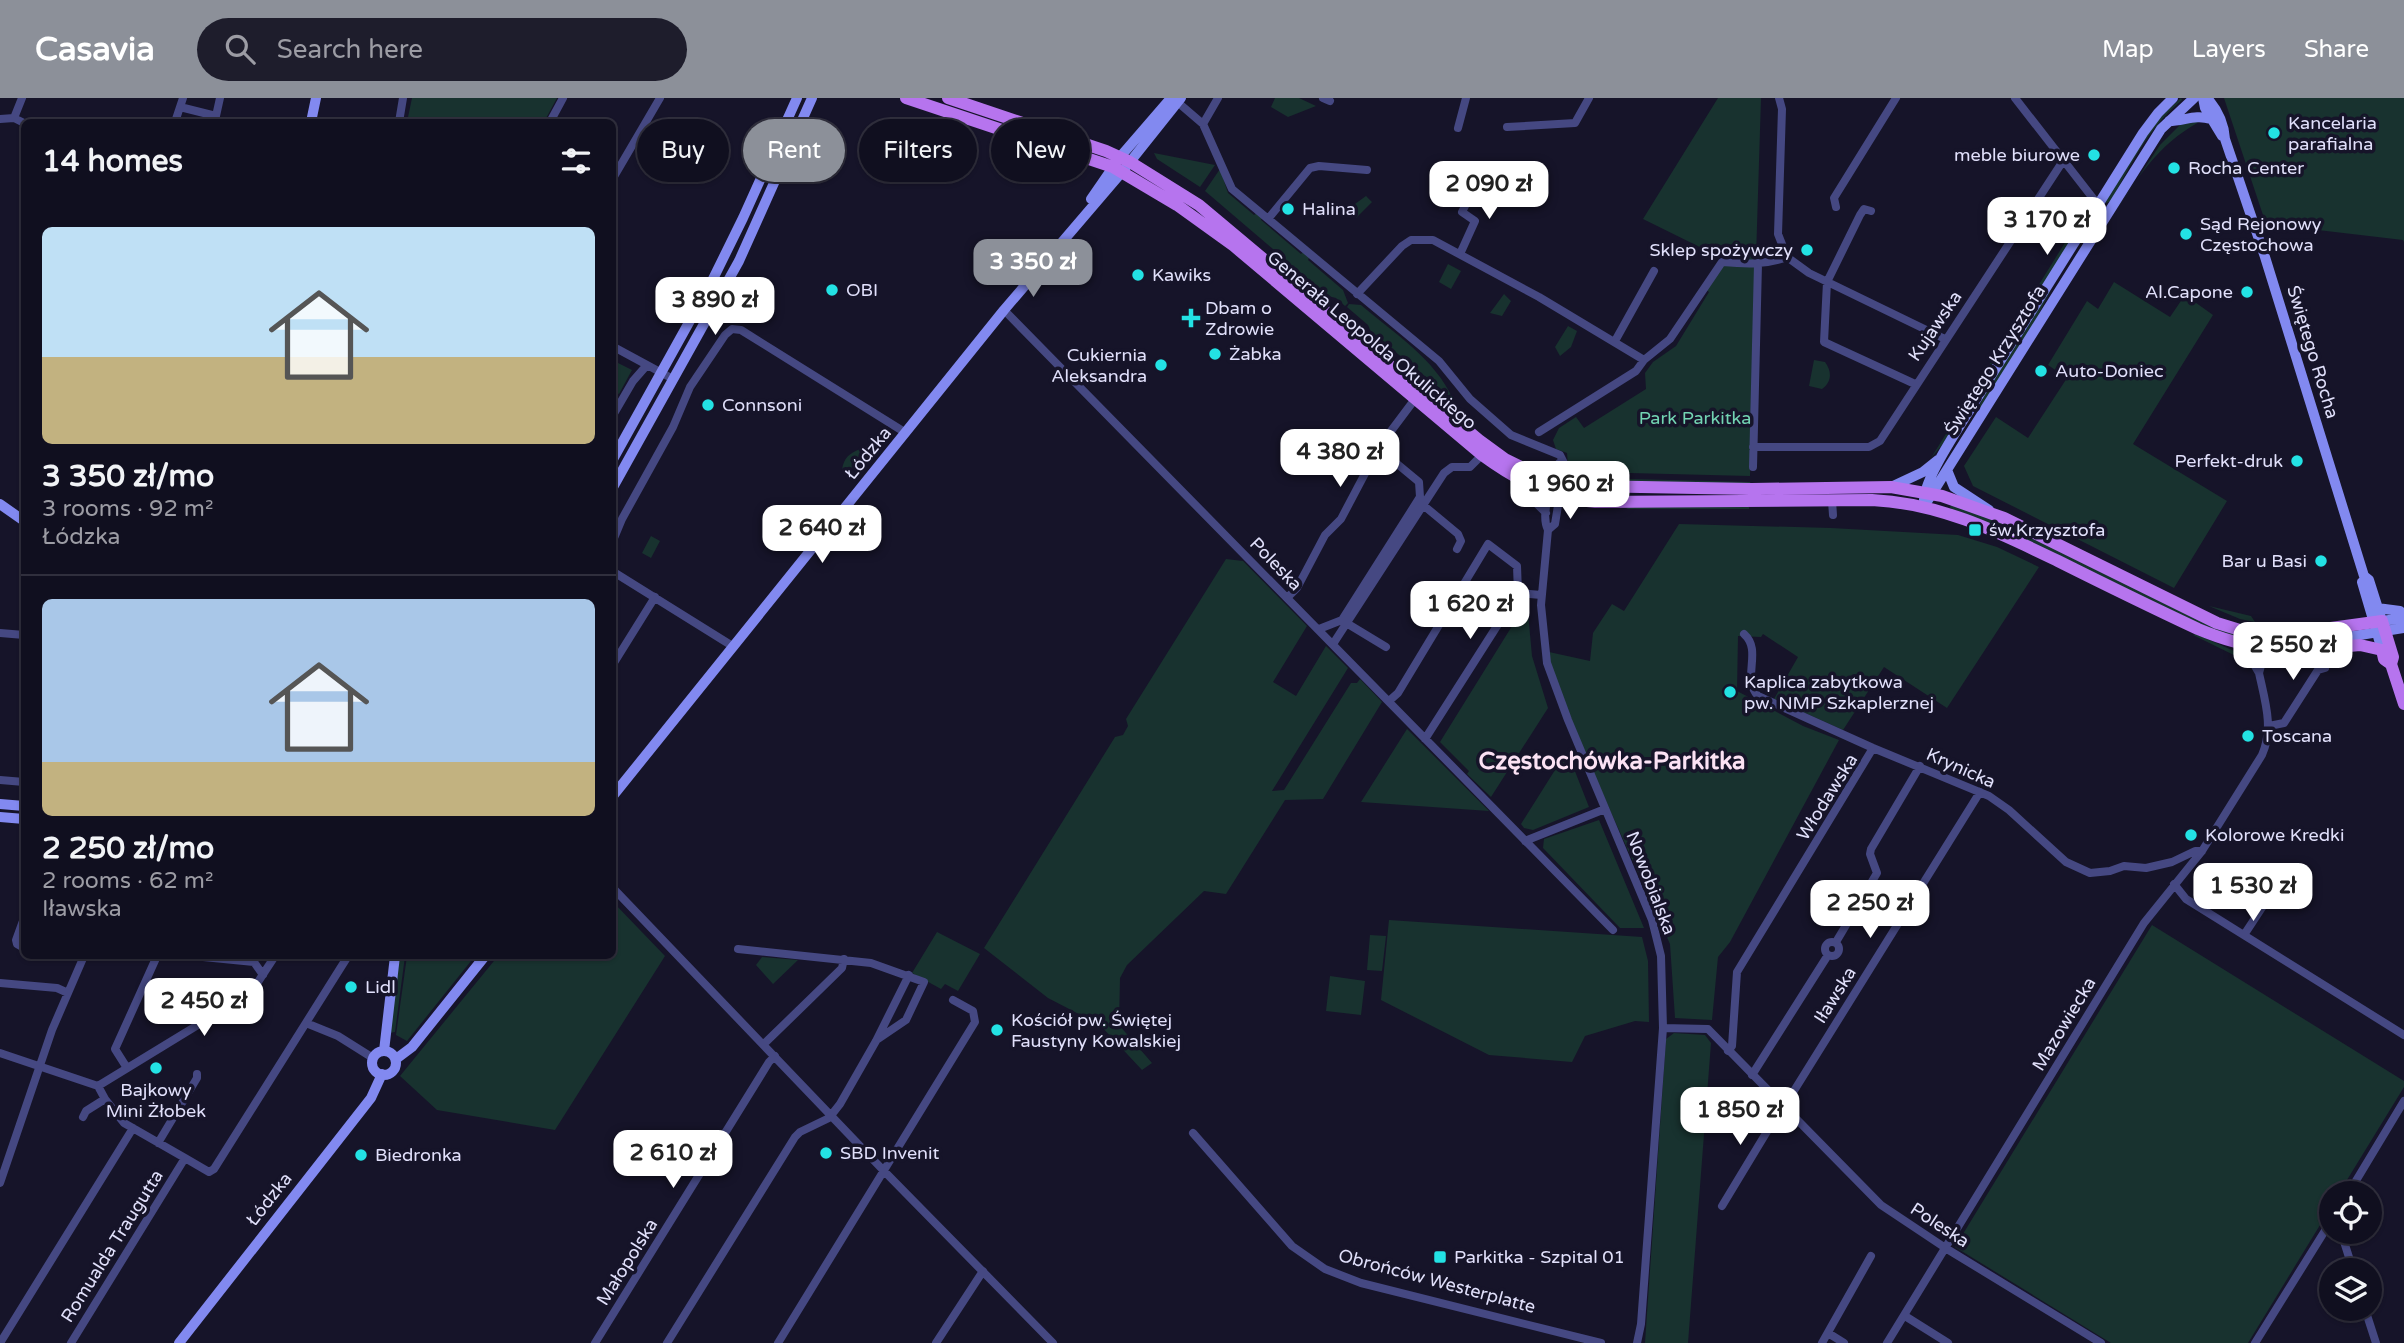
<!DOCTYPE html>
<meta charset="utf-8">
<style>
body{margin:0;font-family:"Varela Round",sans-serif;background:#1e1d2c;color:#f1f3f6;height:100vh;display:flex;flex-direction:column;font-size:26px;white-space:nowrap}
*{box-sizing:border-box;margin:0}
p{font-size:23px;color:#9c9ca4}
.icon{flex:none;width:38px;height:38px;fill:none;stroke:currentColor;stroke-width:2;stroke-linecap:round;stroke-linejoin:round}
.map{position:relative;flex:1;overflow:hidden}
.sheet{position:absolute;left:21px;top:21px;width:595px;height:840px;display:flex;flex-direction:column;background:#100f1f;border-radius:10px;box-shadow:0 2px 5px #0004,0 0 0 2px #302f3d}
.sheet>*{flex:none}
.hud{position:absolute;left:637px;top:21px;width:665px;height:63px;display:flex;gap:14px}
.fabs{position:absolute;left:2319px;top:1083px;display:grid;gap:14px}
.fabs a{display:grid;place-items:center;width:63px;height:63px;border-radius:50%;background:#100f1f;box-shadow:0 2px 5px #0004,0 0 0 2px #302f3d;font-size:35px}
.price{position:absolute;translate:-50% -60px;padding:0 16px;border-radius:14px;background:#fff;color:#222;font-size:23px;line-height:46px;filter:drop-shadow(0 2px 4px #0008)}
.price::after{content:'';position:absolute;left:50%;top:42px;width:21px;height:16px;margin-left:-10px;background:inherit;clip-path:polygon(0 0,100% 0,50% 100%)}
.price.selected{background:#8c9099;color:#fff}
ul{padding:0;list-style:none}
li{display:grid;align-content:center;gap:14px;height:371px;padding:0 21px}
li+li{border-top:2px solid #302f3d}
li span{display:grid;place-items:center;height:217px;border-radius:10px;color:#555}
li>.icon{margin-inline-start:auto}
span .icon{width:126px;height:126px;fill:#fffc;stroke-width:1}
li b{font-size:30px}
h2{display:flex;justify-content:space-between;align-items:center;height:84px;padding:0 21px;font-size:30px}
.pill{padding:0 24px;border-radius:32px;background:#100f1f;box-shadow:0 2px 5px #0004,0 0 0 2px #302f3d;font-size:24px;line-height:63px}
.pill.selected{background:#8c9099;color:#fff}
header{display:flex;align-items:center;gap:42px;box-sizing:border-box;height:98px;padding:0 35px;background:#8c9099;color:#fff}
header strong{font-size:33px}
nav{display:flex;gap:38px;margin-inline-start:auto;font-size:24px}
.search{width:490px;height:63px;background:#1e1d2c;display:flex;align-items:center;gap:18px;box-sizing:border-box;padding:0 24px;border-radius:38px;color:#9c9ca4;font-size:26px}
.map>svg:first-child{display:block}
.green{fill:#18322f}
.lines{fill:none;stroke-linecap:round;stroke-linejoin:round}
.street{stroke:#454882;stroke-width:8}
.secondary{stroke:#8289f0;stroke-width:10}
.primary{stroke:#b674ee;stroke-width:12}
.poi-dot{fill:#23e2e4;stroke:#161429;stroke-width:2.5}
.labels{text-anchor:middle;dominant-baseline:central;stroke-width:7;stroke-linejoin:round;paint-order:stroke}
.poi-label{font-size:18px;fill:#e1e0fb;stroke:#161429;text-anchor:start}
.street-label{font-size:18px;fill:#e1e0fb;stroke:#161429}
.park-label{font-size:18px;fill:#73d4b3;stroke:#161429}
.district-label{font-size:24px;font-weight:bold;fill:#fbe2f4;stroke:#161429}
</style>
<header>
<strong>Casavia</strong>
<div class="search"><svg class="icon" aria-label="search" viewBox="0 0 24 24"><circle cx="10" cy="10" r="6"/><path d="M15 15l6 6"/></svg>Search here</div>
<nav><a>Map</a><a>Layers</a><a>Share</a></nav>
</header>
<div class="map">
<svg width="2404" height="1245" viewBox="0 0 2404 1245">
<rect width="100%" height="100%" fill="#161429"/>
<path class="green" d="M412 0H557L544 24H407Z
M1275 0H1299L1316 8 1288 19 1271 9Z
M1718 0H1761L1756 160 1752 163 1724 161 1643 121Z
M2181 0 2182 2C2149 29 2131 66 2111 103L2106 105 2104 103 2155 24Z
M2224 0H2404V144L2403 142 2266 126Z
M2199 24C2157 47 2137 81 2111 120L2160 47 2182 25Z
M1154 55 1215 67 1200 89 1157 61Z
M1220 71 1228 95 1254 117 1258 114 1263 118 1261 122 1301 156 1304 153 1310 158 1308 162 1343 192 1348 205 1345 208 1336 200 1328 198 1205 93Z
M1366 98 1372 104 1356 120 1348 111Z
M2071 135 2072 141 1942 347 1931 360Z
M1448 166 1461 173 1451 191 1439 184Z
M1727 167 1755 169 1750 378 1589 374 1585 371 1568 368 1567 355 1556 351 1553 342 1559 330 1576 319 1584 330 1646 291 1645 275 1653 264 1676 248 1709 194 1705 191 1723 168Z
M2114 184 2170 219 2185 197 2213 217 2133 346 2227 403 2174 490 1973 388 1964 368 1996 319 2028 340 2067 280 2048 267 2087 203 2098 211Z
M2052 190 2035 223 1979 313 1977 312 1994 279Z
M1504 196 1511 203 1502 218 1490 215Z
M1349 206 1361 207C1394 235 1435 261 1453 301L1371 234 1368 227 1347 209Z
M1568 228 1577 233 1571 249 1560 258 1555 249Z
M1814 262 1825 264C1832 273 1832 284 1822 291L1809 288Z
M618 265 632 272 619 296 612 293 613 275Z
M860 351 865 355 848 376 842 372C844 359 849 356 860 351Z
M1591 380 1750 384V388L1588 384Z
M1952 404 1971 411 2250 542 2226 539 2008 434 1950 410Z
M1749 406V411H1626L1629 409Z
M1679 426 1831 430 1958 437 1997 449 2039 469 1947 610 1884 569 1843 632 1774 601 1798 559 1763 536 1761 539 1738 538 1737 593 1803 628 1839 642 1730 844 1718 859 1712 922 1675 920 1670 846 1550 578 1549 554 1590 563 1593 535 1612 506 1624 513Z
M651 438 660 443 651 460 642 455Z
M1226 461 1243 463 1307 528 1273 584 1296 598 1326 548 1348 570 1272 693 1284 692 1351 585H1357L1360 581 1382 604 1323 701 1285 702 1226 796 1204 793 1127 867 1120 880 1119 927 1152 965 1142 972 1100 927 1048 900 984 850 1115 639 1123 637 1128 628 1126 621Z
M1527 504 1532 558 1548 610 1491 699 1467 676 1469 673 1440 644Z
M2209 508 2251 518 2255 524 2240 521Z
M2196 536 2243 557 2248 561H2242L2193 537Z
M2356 550V553L2278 562 2275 561V554L2304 556Z
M1407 631 1489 713 1361 704Z
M1567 653 1589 709 1533 732 1524 730 1521 726Z
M1599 722 1644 830H1620L1543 750 1544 741Z
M613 804 665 858 555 1032 437 1012 400 978 498 858H612Z
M1389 822 1642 839 1648 863 1649 924 1635 923 1585 938 1572 964 1489 957 1381 902Z
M2152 827 2404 983V989L2339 1095 2331 1096V1109L2248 1245H2111L1955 1149Z
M937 834 980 856 958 893 945 886 941 891 912 875Z
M1370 837 1386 838 1382 873 1367 872Z
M400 858H405L395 934 389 935Z
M407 858H475L407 943 396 937Z
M762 859 798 862 773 886 756 867Z
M1330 878 1365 883 1361 917 1326 913Z
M1674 935 1705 937 1711 945 1688 1245H1645L1666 941Z"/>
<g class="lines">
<path class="street" d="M1323 0 1330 3
M1779 0 1782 11 1778 136 1787 159 1809 175 1945 241
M2015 0 2106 117
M1175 2 1203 26 1232 91 1439 263 1470 301 1511 337 1560 357 1565 367 1562 383 1555 426 1548 432
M180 9 216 18 220 0
M14 20 22 0
M0 21 14 20 24 25
M175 24 183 0
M399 24 403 0
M550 24 563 0
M1203 26 1218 0
M1507 29 1575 25 1589 0
M1458 30 1466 0
M612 82 660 0
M1836 109 1834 100 1896 0
M1871 113 1864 111 1860 117 1827 184 1824 244 1915 286
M1268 121 1310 70 1319 68 1367 72
M1460 156 1475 123 1462 114 1478 82
M1357 196 1402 148 1411 142H1433L1539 199 1644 262 1670 241 1722 164C1746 166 1765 167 1787 159
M1004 212 1613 832
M1615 243 1654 173
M612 248 673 281
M612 319 633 283 647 267
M1539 334 1636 273 1644 262
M1753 349H1869L1880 343 2063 63
M1562 363 1559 365C1554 383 1539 414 1548 432L1541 507 1547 565 1568 622 1652 822 1661 858 1663 930 1641 1226 1637 1245
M1753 369 1758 166
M1522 384 1525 394 1546 415
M1832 403 1833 417
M1423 407 1458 436 1461 443 1457 451
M612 445 622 421 673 329 690 289 725 237 732 231 741 232 906 335
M612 473 734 549
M1287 500 1297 490 1325 437 1341 421 1379 349 1415 301
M1348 526 1386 549
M1319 531 1342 522 1420 399 1419 384 1378 350
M0 535 24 537
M1744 536C1763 553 1741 580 1758 598L1873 650 1989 698 2009 712 2066 764 2090 775 2110 773 2124 768 2146 770 2172 764 2195 753H2202
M1333 546 1444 375 1452 369H1470L1482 357
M2256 549 2252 563 2259 575
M612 568 655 499
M1389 603 1398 595 1488 446 1517 468 1518 495
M2269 628 2284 625 2318 572 2325 570
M1425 641 1518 495 1541 497
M0 682 24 684
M1525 743 1605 711
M2174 786 2186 801 2404 937
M612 789 884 1073 1053 1245
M24 820 16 842 17 846 24 850
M2244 837 2288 770
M1825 851a7 7 0 1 1 14 0a7 7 0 1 1-14 0Z
M1836 844 1877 775 1870 756 1871 751 1920 668
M738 851 871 865 924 884 906 922 878 941
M193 858 254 864 263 877
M0 885 57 890 68 895
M306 925 338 938 373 960
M1663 930 1708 931 1881 1107 1947 1151 2101 1245
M764 946 842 870 844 861
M1728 953 1732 948 1737 874 1873 650
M0 955 98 988 105 1001 124 1025 185 1060
M127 970 115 951 157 858
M1752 977 1828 857
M98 988 242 900 256 887 275 858
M83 1019 86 1013 105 1001
M1193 1035 1292 1148 1325 1171 1361 1185 1601 1245
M158 1045 197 980V976
M0 1085 52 932 84 858
M2348 1096 2404 1003
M1722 1108 1780 1012 1787 1004 1980 694
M2341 1134 2353 1172
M2365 1211 2376 1245
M1905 1218 1948 1245
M1828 1235 1844 1245
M0 1245 133 1030
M71 1245 185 1060 209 1074 214 1071 348 858
M595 1245 769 964 775 958
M667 1245 795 1039 800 1034 829 1020 840 1006 876 943 909 877
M778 1245 975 924 973 913 953 902
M936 1245 983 1173
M1822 1245 1871 1158
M1887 1245 2144 825 2202 753 2262 657C2274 630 2265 603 2259 575L2261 568 2256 549
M2255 1245 2331 1123"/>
<path class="secondary" d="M2203 0 2205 10 2222 38
M2207 0C2217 11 2224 26 2225 41L2265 159 2364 478 2369 482 2382 523 2404 520
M2169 23C2184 23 2195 16 2211 21
M311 24 316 0
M1091 101 1120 59 1171 0
M612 363 712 183 743 120 797 0
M1947 372 1954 389 1989 412
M1891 389 1923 374 1938 362
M612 391 739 163 812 0
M1924 402C1924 378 1970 313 1984 289 2037 205 2090 120 2143 35L2158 15 2173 0
M1928 402 2161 31 2194 0
M0 406 24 423
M2362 484 2382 552
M2377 510 2400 513 2404 517
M2329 542 2404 530
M612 699 1004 212 1122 74 1181 0
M0 706 24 708
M0 719 24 721
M384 953 395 858
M372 965a12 12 0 1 1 24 0a12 12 0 1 1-24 0Z
M396 961 412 949 485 858
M179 1245 371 1000 382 976"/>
<path class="primary" d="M906 0 1113 69 1177 107 1234 148 1482 357C1516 382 1552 401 1595 404L1872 402C1940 405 1998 434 2058 463 2104 486 2151 509 2198 531 2253 554 2272 551 2329 542L2338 549 2360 547 2382 552 2384 561 2391 566
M948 0 1106 53 1130 64 1199 107 1479 342 1505 361 1529 373 1554 382 1586 388 1752 391 1891 389 1942 398 2004 420 2217 525 2256 537 2272 538 2382 523 2393 559 2391 566 2404 606"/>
</g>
<g class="poi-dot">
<circle cx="2274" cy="35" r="7"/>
<circle cx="2094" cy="57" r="7"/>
<circle cx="2174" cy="70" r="7"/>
<circle cx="1288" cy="111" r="7"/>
<circle cx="2186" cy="136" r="7"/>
<circle cx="1807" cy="152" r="7"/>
<circle cx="1138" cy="177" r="7"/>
<circle cx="832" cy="192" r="7"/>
<circle cx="2247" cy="194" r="7"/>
<path d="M1187.5 209.5h7v7h7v7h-7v7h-7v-7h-7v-7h7z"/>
<circle cx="1215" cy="256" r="7"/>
<circle cx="1161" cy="267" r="7"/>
<circle cx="2041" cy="273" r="7"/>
<circle cx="708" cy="307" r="7"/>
<circle cx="2297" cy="363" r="7"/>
<rect x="1968" y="425" width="14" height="14" rx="3.5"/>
<circle cx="2321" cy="463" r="7"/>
<circle cx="1730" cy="594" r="7"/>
<circle cx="2248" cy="638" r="7"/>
<circle cx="2191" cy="737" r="7"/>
<circle cx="351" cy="889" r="7"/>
<circle cx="997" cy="932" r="7"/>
<circle cx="156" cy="970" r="7"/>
<circle cx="826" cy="1055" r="7"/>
<circle cx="361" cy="1057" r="7"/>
<rect x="1433" y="1152" width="14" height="14" rx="3.5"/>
</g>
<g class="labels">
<g class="poi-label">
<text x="2288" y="25">Kancelaria<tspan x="2288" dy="21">parafialna</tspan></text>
<text x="2080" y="57" text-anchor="end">meble biurowe</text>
<text x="2188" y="70">Rocha Center</text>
<text x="1302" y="111">Halina</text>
<text x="2200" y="126">Sąd Rejonowy<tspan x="2200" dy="21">Częstochowa</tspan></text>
<text x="1793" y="152" text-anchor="end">Sklep spożywczy</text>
<text x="1152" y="177">Kawiks</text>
<text x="846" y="192">OBI</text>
<text x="2233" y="194" text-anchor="end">Al.Capone</text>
<text x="1205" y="210">Dbam o<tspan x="1205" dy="21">Zdrowie</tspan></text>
<text x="1229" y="256">Żabka</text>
<text x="1147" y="257" text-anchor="end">Cukiernia<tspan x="1147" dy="21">Aleksandra</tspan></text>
<text x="2055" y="273">Auto-Doniec</text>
<text x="722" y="307">Connsoni</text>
<text x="2283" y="363" text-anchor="end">Perfekt-druk</text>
<text x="1989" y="432">św.Krzysztofa</text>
<text x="2307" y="463" text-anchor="end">Bar u Basi</text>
<text x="1744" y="584">Kaplica zabytkowa<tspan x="1744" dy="21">pw. NMP Szkaplerznej</tspan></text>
<text x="2262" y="638">Toscana</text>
<text x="2205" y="737">Kolorowe Kredki</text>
<text x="365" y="889">Lidl</text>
<text x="1011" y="922">Kościół pw. Świętej<tspan x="1011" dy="21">Faustyny Kowalskiej</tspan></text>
<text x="156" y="992" text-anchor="middle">Bajkowy<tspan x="156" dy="21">Mini Żłobek</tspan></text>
<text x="840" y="1055">SBD Invenit</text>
<text x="375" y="1057">Biedronka</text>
<text x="1454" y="1159">Parkitka - Szpital 01</text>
</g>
<g class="street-label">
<text transform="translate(1935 228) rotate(-56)">Kujawska</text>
<text transform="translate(1372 242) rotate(40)">Generała Leopolda Okulickiego</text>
<text transform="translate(2313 254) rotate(73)">Świętego Rocha</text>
<text transform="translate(1995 262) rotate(-58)">Świętego Krzysztofa</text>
<text transform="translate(868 355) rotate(-51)">Łódzka</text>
<text transform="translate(1276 466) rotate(46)">Poleska</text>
<text transform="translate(1961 670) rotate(24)">Krynicka</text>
<text transform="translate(1827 699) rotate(-58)">Włodawska</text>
<text transform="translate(1651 785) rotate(69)">Nowobialska</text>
<text transform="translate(1835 897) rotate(-58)">Iławska</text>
<text transform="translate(2064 926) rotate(-59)">Mazowiecka</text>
<text transform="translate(269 1101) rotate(-52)">Łódzka</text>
<text transform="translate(1940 1127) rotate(33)">Poleska</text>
<text transform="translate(112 1148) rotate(-58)">Romualda Traugutta</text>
<text transform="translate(627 1164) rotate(-58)">Małopolska</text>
<text transform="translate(1437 1183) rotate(15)">Obrońców Westerplatte</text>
</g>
<g class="park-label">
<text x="1695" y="320">Park Parkitka</text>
</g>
<g class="district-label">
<text x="1612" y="663">Częstochówka-Parkitka</text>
</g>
</g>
</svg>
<div class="fabs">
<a><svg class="icon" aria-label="locate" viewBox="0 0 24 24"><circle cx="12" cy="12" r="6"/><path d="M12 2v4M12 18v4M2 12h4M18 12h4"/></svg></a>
<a><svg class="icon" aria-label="layers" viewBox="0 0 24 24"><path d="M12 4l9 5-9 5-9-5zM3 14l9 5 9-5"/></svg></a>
</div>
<b class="price" style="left:1489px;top:123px">2 090 zł</b>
<b class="price" style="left:2047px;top:159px">3 170 zł</b>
<b class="price selected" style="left:1033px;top:201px">3 350 zł</b>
<b class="price" style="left:715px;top:239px">3 890 zł</b>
<b class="price" style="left:1340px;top:391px">4 380 zł</b>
<b class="price" style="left:1570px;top:423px">1 960 zł</b>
<b class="price" style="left:822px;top:467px">2 640 zł</b>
<b class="price" style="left:1470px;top:543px">1 620 zł</b>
<b class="price" style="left:2293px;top:584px">2 550 zł</b>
<b class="price" style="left:2253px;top:825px">1 530 zł</b>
<b class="price" style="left:1870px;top:842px">2 250 zł</b>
<b class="price" style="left:204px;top:940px">2 450 zł</b>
<b class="price" style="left:1740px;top:1049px">1 850 zł</b>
<b class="price" style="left:673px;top:1092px">2 610 zł</b>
<div class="hud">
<a class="pill">Buy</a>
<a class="pill selected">Rent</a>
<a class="pill">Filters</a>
<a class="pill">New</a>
</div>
<section class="sheet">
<h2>14 homes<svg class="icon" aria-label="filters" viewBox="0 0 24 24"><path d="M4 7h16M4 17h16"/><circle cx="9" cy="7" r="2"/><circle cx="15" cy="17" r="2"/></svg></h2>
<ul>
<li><span style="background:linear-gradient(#bfe0f5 60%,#c2b280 0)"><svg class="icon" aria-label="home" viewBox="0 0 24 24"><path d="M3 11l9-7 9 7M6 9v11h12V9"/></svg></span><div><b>3 350 zł/mo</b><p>3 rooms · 92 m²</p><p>Łódzka</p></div></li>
<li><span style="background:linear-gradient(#a9c7e8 75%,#c2b280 0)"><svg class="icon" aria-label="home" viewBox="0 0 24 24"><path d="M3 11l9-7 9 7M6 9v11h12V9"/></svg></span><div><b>2 250 zł/mo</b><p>2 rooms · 62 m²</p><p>Iławska</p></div></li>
</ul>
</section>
</div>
